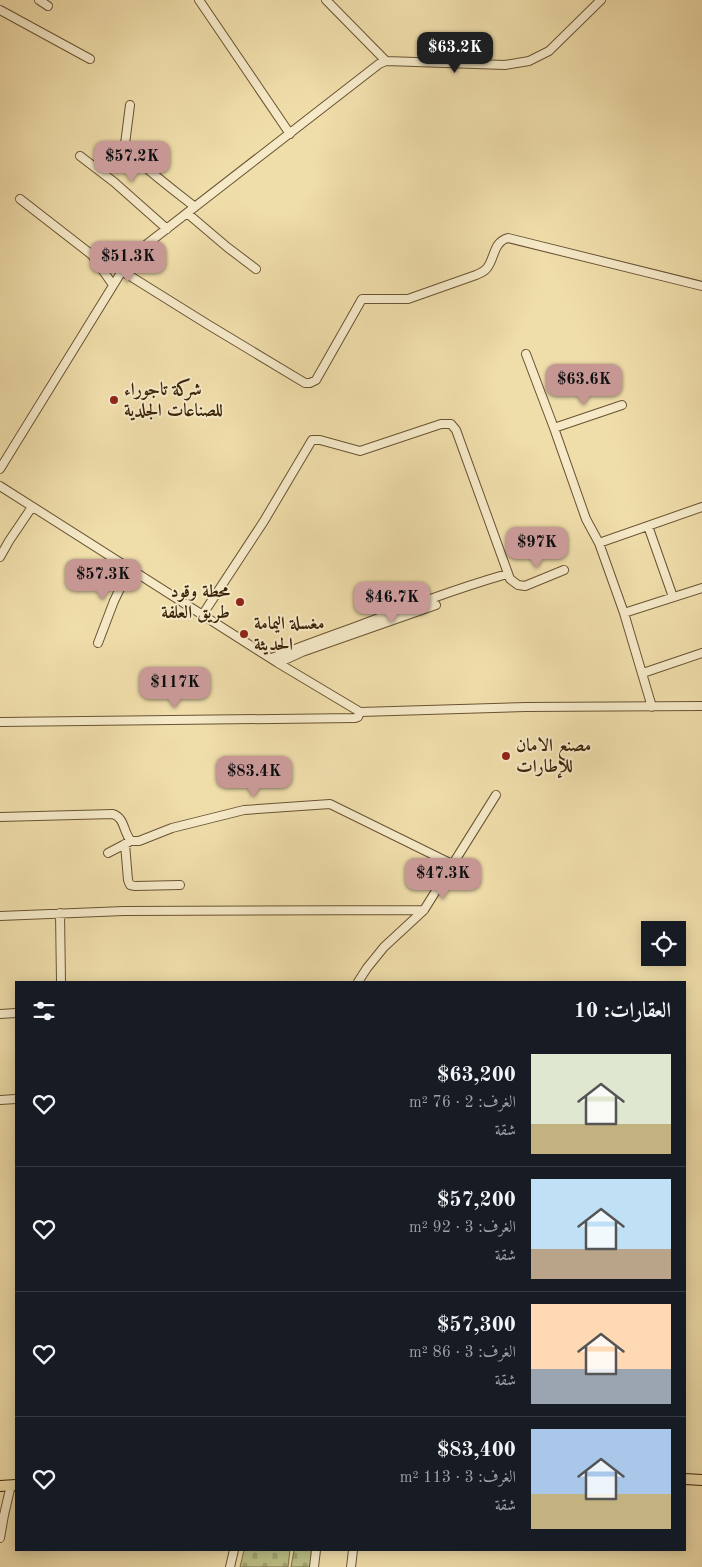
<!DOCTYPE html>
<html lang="ar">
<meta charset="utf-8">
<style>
body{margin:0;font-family:"Old Standard TT",Amiri,serif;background:#20242c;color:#f1f3f6;direction:rtl;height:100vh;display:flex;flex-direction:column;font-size:19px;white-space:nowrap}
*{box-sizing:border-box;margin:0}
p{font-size:16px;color:#9ea1a6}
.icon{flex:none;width:28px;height:28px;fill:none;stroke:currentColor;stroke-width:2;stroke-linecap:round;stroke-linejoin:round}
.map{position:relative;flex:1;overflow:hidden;direction:ltr}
.side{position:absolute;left:15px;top:981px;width:671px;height:570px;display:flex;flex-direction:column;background:#171b24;border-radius:0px;box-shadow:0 2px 12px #0003;direction:rtl}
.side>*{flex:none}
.buttons{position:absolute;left:641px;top:921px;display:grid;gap:10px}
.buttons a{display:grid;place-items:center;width:45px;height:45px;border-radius:0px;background:#171b24;box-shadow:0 2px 12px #0003;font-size:25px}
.price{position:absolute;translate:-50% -42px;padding:0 11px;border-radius:10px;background:#c59692;color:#111;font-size:16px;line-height:32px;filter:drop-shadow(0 1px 2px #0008)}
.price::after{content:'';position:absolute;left:50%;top:30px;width:15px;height:11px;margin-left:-8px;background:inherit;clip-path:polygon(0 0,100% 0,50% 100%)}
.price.on{background:#222;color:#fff}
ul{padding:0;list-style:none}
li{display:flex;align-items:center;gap:15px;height:125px;padding:0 15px}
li+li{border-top:1px solid #363941}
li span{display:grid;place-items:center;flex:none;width:140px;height:100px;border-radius:0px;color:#555}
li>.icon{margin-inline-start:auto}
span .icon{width:60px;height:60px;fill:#fffc;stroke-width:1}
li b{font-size:21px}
h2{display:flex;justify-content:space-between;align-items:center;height:60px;padding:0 15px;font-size:21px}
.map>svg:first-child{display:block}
.cemetery{fill:url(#cemetery-stones);stroke:#7c7248}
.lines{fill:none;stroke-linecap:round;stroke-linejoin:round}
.minor-casing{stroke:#695332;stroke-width:10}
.major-casing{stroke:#3c250a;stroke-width:12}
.minor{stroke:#f5e9c8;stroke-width:8}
.major{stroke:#efddaa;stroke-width:10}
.poi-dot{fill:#8f2418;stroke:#f5e9c8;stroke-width:2}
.labels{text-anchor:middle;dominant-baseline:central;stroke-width:4;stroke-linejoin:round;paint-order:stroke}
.poi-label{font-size:18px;font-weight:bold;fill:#3c250a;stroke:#f5e9c8;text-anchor:start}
</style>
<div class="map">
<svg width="702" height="1567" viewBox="0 0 702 1567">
<defs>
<pattern id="cemetery-stones" width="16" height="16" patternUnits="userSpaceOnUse" patternTransform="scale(1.25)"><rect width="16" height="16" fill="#bcc086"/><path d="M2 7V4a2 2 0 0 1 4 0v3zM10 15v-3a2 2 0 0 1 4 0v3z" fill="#a2a572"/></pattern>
</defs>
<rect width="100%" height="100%" fill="#efddaa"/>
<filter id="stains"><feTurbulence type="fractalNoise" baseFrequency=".004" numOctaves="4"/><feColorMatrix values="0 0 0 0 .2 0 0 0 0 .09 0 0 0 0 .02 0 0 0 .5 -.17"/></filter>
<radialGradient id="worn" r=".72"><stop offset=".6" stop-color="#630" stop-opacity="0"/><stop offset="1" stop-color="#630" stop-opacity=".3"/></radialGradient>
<path class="cemetery" d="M244 1550H290L288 1567H240Z
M294 1550H315L312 1567H291Z"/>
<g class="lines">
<defs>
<path id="minor" d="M39 0 48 6
M199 0 290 134
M326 0 386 61
M0 10 90 59
M130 105 125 144C132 160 179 194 195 207
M80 156 114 182 167 229
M20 199 92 255 113 285
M187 213 227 247 256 269
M122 271 207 324 305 383H310L316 380 362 299H408L476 275C480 273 484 272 487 268 495 258 493 242 508 238L702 286
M526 354 554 428 586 519 599 543 624 613 652 707
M554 428 622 405
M0 469 122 271 138 251 379 64 386 61 505 65 529 61 549 51 601 0
M0 486 278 663 360 712 526 707 702 706
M648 526 673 597
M599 543 702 507
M0 557 9 541 32 507
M624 613 702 588
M203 614 264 521 312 440H320L360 451 441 424H451L456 430 510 579 518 585 525 586 564 570
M98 643 114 601 130 568
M272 658C299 647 327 637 355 627 405 608 455 589 507 574
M278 663 302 652 436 605
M643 673 702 653
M0 722 355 718 358 717 360 712
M0 817 113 814C125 818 123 832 131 841H139L172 828 244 810 330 804 452 864
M125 844 128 880 130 885 135 886 180 885
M108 853 129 842
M60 913 61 982
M0 916 124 911 424 910
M358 982 367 968 384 947 424 910 496 795
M0 1014 16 1013
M0 1100 16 1099
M0 1538 4 1515 11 1485
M230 1567 234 1550
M314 1567 316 1550
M351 1567 353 1550"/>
<path id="major" d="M685 1479 702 1480
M0 1486 16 1485"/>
</defs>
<use href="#minor" class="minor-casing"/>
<use href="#major" class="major-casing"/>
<use href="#minor" class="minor"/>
<use href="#major" class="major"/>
</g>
<g class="poi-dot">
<circle cx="114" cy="400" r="5"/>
<circle cx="240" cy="602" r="5"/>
<circle cx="244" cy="634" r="5"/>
<circle cx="506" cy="756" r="5"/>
</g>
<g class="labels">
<g class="poi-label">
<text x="124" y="390">شركة تاجوراء<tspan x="124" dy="21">للصناعات الجلدية</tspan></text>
<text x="230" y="592" text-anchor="end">محطة وقود<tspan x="230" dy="21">طريق العلفة</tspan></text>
<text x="254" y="624">مغسلة اليمامة<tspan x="254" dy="21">الحديثة</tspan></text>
<text x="516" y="746">مصنع الامان<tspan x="516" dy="21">للإطارات</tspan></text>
</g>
</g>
<rect width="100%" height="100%" filter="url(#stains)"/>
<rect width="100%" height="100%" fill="url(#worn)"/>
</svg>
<div class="buttons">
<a><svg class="icon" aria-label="locate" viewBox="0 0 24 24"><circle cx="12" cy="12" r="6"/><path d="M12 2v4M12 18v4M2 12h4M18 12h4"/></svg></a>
</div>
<b class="price on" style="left:455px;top:74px">$63.2K</b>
<b class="price" style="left:132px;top:183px">$57.2K</b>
<b class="price" style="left:128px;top:283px">$51.3K</b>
<b class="price" style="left:584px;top:406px">$63.6K</b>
<b class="price" style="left:537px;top:569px">$97K</b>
<b class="price" style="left:103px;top:601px">$57.3K</b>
<b class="price" style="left:392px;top:624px">$46.7K</b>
<b class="price" style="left:175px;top:709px">$117K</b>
<b class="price" style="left:254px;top:798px">$83.4K</b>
<b class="price" style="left:443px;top:900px">$47.3K</b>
<section class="side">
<h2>العقارات: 10<svg class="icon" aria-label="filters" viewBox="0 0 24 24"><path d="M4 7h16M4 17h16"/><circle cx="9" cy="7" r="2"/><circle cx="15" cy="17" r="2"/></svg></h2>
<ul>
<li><span style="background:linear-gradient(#dfe7d0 70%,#c2b280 0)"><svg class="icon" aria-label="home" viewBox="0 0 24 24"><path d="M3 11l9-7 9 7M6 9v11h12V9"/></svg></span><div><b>$63,200</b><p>الغرف: 2 · 76 m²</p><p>شقة</p></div><svg class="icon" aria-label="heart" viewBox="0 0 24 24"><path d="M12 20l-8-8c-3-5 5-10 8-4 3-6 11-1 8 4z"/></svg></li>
<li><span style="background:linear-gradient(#bfe0f5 70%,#b9a48a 0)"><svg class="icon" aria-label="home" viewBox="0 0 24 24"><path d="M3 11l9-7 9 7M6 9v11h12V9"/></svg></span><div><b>$57,200</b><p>الغرف: 3 · 92 m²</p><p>شقة</p></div><svg class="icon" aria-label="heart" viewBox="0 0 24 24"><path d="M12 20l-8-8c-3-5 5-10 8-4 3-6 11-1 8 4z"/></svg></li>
<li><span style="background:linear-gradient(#ffd9b3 65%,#9aa5b1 0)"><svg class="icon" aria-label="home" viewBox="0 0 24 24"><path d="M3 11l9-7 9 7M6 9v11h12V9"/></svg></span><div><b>$57,300</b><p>الغرف: 3 · 86 m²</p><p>شقة</p></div><svg class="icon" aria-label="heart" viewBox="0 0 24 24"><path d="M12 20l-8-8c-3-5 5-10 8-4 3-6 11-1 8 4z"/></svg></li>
<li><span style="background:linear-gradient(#a9c7e8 65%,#c2b280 0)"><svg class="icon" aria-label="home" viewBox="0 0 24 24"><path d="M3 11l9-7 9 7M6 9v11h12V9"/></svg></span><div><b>$83,400</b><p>الغرف: 3 · 113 m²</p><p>شقة</p></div><svg class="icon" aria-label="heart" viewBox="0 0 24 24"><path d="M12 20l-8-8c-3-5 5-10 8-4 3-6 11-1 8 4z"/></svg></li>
</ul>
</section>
</div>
